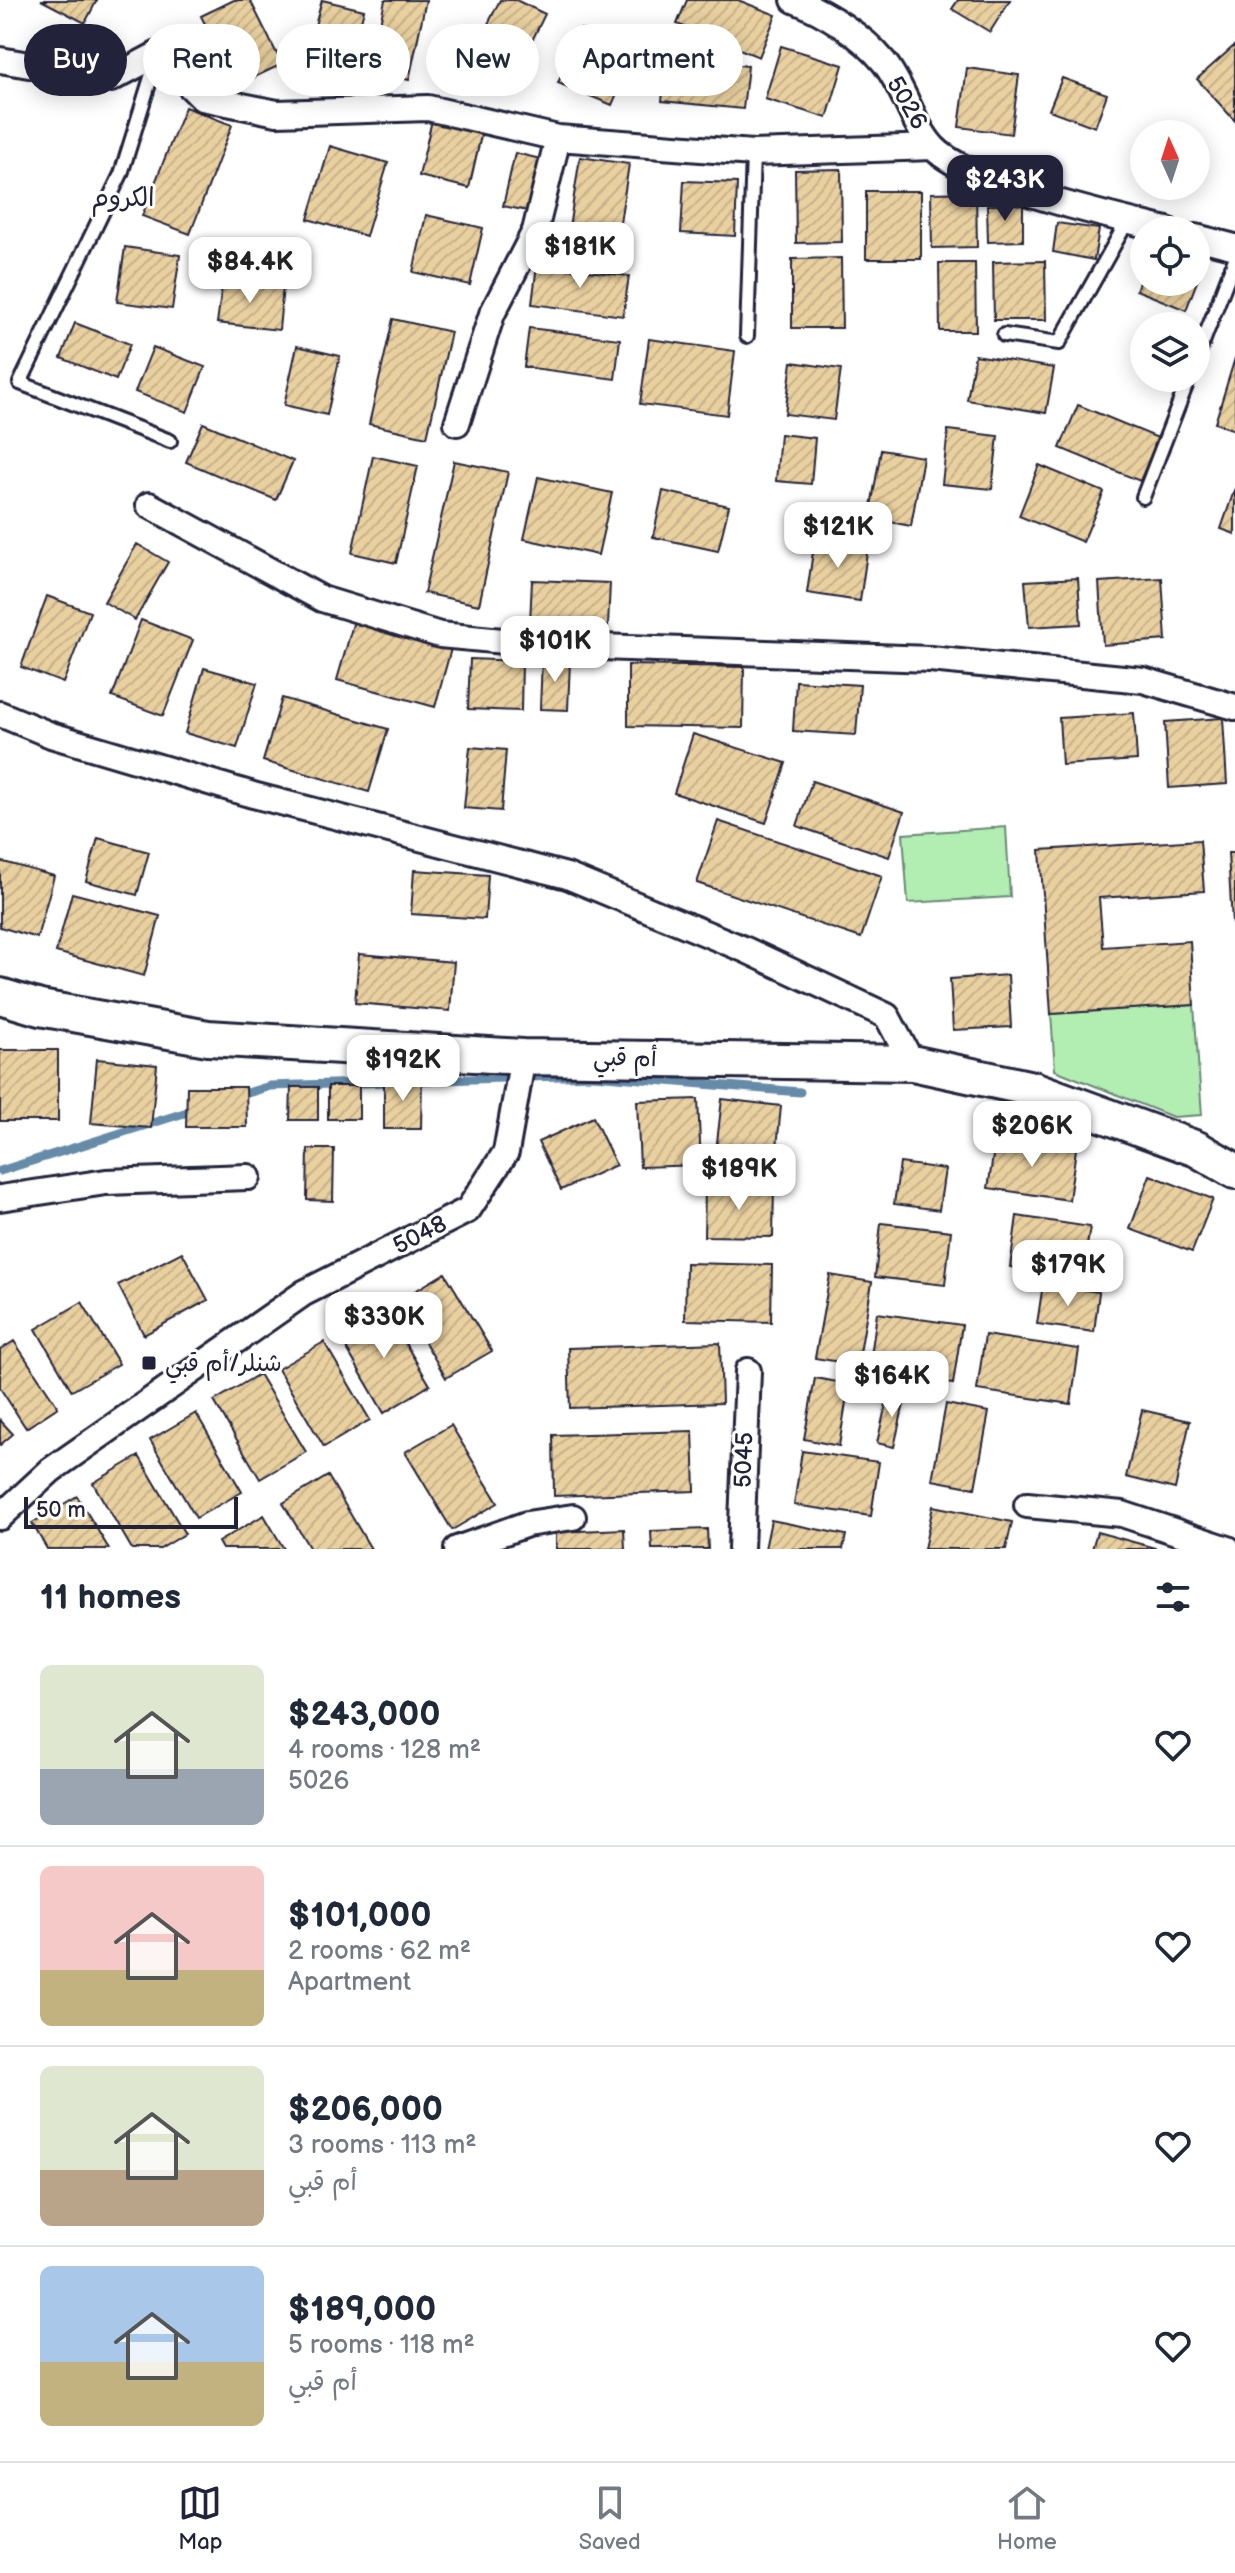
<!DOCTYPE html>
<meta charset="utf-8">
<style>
body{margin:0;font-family:"Balsamiq Sans","Playpen Sans Arabic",sans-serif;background:#f2f2f3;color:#1f2937;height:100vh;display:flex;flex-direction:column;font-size:30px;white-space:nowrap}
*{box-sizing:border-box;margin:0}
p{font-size:26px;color:#747a83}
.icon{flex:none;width:44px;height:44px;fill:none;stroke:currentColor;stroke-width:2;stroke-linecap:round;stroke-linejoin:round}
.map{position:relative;height:1549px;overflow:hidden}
.details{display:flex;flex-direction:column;background:#fff;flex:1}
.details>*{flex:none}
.hud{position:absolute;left:24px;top:24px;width:800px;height:72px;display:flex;gap:16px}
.needle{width:52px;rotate:357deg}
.buttons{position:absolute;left:1130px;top:120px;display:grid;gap:16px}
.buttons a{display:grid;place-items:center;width:80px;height:80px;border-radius:50%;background:#fff;box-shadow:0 4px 20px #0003;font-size:40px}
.scale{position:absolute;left:24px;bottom:20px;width:214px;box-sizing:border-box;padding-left:8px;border:4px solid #22223b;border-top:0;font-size:22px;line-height:28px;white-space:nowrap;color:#22223b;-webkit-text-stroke:6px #fff;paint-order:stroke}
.price{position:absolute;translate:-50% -68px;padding:0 18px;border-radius:16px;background:#fff;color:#222;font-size:26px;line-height:52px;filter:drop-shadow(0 2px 4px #0008)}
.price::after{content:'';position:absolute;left:50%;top:48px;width:24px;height:18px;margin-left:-12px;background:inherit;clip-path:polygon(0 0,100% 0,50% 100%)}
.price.on{background:#22223b;color:#fff}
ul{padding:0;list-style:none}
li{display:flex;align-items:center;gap:24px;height:200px;padding:0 40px}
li+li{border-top:2px solid #e0e1e3}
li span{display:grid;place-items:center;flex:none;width:224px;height:160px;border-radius:12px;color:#555}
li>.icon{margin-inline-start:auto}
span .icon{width:96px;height:96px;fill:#fffc;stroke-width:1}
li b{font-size:34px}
h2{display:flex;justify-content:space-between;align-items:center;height:96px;padding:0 40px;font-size:34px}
.chip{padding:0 28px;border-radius:36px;background:#fff;box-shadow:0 4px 20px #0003;font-size:28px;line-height:72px}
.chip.on{background:#22223b;color:#fff}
.menu{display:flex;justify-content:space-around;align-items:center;height:112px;border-top:2px solid #e0e1e3;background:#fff;font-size:22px;color:#747a83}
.menu a{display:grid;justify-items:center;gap:4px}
.menu .on{color:#22223b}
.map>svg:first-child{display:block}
.garden{fill:#b2edb2;stroke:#6a8876;stroke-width:2}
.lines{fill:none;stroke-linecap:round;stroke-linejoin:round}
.stream{stroke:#658ba9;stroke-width:9}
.building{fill:url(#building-hatch);stroke:#22223b;stroke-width:2}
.lane-casing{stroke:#22223b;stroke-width:18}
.street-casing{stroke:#22223b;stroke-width:30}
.secondary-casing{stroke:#22223b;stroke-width:40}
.lane{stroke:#fff;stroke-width:12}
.street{stroke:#fff;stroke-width:24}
.secondary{stroke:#fff;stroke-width:34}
.poi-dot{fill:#22223b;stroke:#fff;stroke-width:3}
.labels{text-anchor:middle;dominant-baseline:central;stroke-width:6;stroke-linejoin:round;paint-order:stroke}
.street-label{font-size:24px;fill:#22223b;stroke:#fff}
.poi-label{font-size:24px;fill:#22223b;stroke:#fff;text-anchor:start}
.neighbourhood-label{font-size:26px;fill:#22223b;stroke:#fff}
</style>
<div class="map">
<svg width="1235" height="1549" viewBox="0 0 1235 1549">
<defs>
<pattern id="building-hatch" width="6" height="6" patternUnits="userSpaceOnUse" patternTransform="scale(2)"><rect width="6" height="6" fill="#e9d09f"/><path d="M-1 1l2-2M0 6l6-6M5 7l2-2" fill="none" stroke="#c8b28a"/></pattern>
</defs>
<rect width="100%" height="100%" fill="#fff"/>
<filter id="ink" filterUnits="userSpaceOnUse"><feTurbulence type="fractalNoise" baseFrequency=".0125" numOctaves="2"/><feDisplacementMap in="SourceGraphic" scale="16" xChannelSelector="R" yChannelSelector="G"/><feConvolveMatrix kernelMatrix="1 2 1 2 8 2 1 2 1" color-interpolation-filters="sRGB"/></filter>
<g filter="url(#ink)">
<path class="garden" d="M1006 827 1010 897 908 903 903 834Z
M1194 1005 1202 1115 1173 1117 1055 1070 1051 1014Z"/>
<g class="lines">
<path class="stream" d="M412 1081 593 1075 800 1092
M238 1096 270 1086 393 1082
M0 1171 197 1109"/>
</g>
<path class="building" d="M41 0H97L85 23Z
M234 0H250L282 64 236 86 201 16Z
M322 0 364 10 346 74 305 62Z
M385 0H426L409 80 370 71Z
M500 0H516L545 14 512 82 469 62Z
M687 0H738L776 15 759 57 677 24Z
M958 0H1010L990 32 952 9Z
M581 29 635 52 612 105 558 83Z
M1235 45V121L1197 79Z
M781 46 843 65 827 118 765 99Z
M667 58 748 66 743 109 662 101Z
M967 68 1019 75 1011 134 959 127Z
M1062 78 1107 94 1095 127 1049 110Z
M185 107 232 125 190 234 142 216Z
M432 120 482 131 469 188 419 176Z
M330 146 388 163 366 236 308 219Z
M515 153 545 160 533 212 503 206Z
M580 157 629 164 616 249 567 241Z
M841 169 842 242 796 243 795 170Z
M684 181 737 183 735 236 681 233Z
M866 191H921V259H866Z
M976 192 977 247 932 248 931 193Z
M1023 204V241L988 242 987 205Z
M426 215 483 228 470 285 413 272Z
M1057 223 1099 229 1094 260 1053 252Z
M125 247 180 255 172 309 117 302Z
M841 258 842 328H792V259Z
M1045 261 1046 320H994L993 262Z
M939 263H975L976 331H940Z
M537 265 629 276 623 316 532 304Z
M1144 270V282H1196V275L1199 276 1186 310 1136 290Z
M223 279 283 286 279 330 217 323Z
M393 319 451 332 427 437 369 424Z
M75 323 130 344 116 380 61 358Z
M529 328 620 339 615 379 524 367Z
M649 339 735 351 727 415 640 404Z
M297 346 340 356 327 415 284 405Z
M153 347 205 367 187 412 135 392Z
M975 355 1054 368 1046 413 967 400Z
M1235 358V430L1215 423Z
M792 362 841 369 834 420 785 414Z
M1078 405 1158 438 1140 481 1060 448Z
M203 423 293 461 276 500 186 462Z
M948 430 998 436 992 489 942 484Z
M780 434 815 438 811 484 776 481Z
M881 450 923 457 911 526 869 518Z
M373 456 418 466 396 563 352 553Z
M454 461 508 472 479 605 424 593Z
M1039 465 1104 492 1083 542 1019 516Z
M538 477 612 493 598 555 524 539Z
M1235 488V534L1221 529Z
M663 491 729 506 718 551 653 537Z
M815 538 868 546 860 601 807 593Z
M137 544 168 562 135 620 104 602Z
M1078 578 1081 624 1029 627 1025 581Z
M1162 578 1166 640 1103 645 1099 582Z
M532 580 610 583 608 626 530 623Z
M47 596 90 612 63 683 21 667Z
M355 617 452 645 435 707 337 680Z
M141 620 193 640 163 716 112 697Z
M470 659 522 661 521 711 468 709Z
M542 659 570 660 568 710 540 709Z
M628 665 744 667 743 728 628 726Z
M204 668 257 683 237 748 185 733Z
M796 681 860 685 856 735 793 731Z
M282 698 388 729 369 792 263 761Z
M1134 713 1137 760 1062 765 1059 718Z
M1223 718 1227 784 1169 788 1165 722Z
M693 734 786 763 766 823 674 793Z
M470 747 506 750 501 811 464 808Z
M812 781 904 812 889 857 797 826Z
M718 821 882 876 861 938 697 883Z
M98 838 149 852 137 895 86 881Z
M1200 840 1204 891 1099 898 1103 947 1190 941 1194 1005 1051 1014 1040 850Z
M1228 853H1235V923H1232Z
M0 861 54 876 37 938 0 927Z
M414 870 488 875 485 919 411 914Z
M72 893 160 916 144 976 56 952Z
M359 954 454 962 450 1011 355 1003Z
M1008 975 1011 1027 953 1030 950 979Z
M0 1050H58V1121H0Z
M97 1059 157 1065 151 1128 91 1123Z
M384 1078H422L421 1129H384Z
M328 1086H359V1119H328Z
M187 1087H246L247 1127H186Z
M291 1087H318V1120H290Z
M698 1099 701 1165 640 1167 637 1101Z
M722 1099 781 1106 776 1158 716 1151Z
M593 1117 616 1165 561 1190 538 1142Z
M996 1137 1076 1149 1069 1200 988 1188Z
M308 1149H334L333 1201 307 1200Z
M900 1163 945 1169 939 1210 894 1204Z
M1150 1175 1213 1199 1192 1252 1130 1229Z
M705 1187 774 1188 773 1237 704 1236Z
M1017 1216 1090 1227 1082 1278 1010 1267Z
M881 1223 951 1231 945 1285 875 1277Z
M182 1252 208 1300 144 1335 118 1285Z
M686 1263 772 1265 771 1322 685 1320Z
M445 1273 492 1351 446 1378 400 1300Z
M830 1275 872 1282 858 1365 815 1358Z
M1043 1284 1099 1292 1094 1332 1037 1324Z
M82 1302 119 1364 72 1391 36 1329Z
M384 1308 430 1385 384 1413 338 1334Z
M877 1313 962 1325 953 1384 869 1371Z
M985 1335 1079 1349 1071 1404 977 1390Z
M14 1341 58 1407 26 1428 0 1388V1350Z
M324 1342 370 1420 324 1447 278 1369Z
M720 1343 722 1403 570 1408 568 1348Z
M259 1374 306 1452 260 1479 214 1401Z
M815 1378 849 1384 839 1446 804 1439Z
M889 1391 906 1395 894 1447 877 1443Z
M946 1404 989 1412 975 1488 932 1480Z
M1142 1410 1190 1421 1175 1489 1126 1477Z
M196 1413 242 1492 196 1518 150 1440Z
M0 1420 13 1434 0 1445Z
M451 1425 498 1503 452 1530 405 1452Z
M693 1431 695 1491 554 1496 553 1435Z
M802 1451 879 1462 871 1516 794 1505Z
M139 1456 185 1534 160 1549H132L93 1483Z
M328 1476 371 1549H310L283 1503Z
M77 1496 109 1549H47L32 1523Z
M933 1506 1012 1522 1006 1549H924Z
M264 1515 284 1549H222L218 1542Z
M771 1520 846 1535 843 1549H765Z
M624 1529 625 1549H556V1532Z
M707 1529 708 1549H652L651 1531Z
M1097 1532 1155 1548V1549H1092Z"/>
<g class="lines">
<defs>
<path id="lane" d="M157 58 121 174 20 383 170 441
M1004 335 1059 343 1128 220
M747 336 753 153
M1196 360 1235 259
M1143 497 1189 378"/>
<path id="street" d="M794 0C825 12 863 36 884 62 904 87 912 123 933 147 967 184 1114 217 1167 230
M0 60 111 79 158 54 202 98 277 113 428 108 558 138 753 153 933 147
M1196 237 1235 247
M457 423 492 314 535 231 558 138
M149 505 322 599 440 635 546 645 930 659 1143 680 1235 707
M0 714 51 735 253 795 567 876 746 950 887 1016 912 1063
M0 1198 106 1182 248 1177
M1027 1505 1122 1514 1228 1549
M0 1517 51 1470 304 1293 468 1210 506 1152 523 1057
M457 1549 527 1524 573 1517
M741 1549 748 1371"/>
<path id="secondary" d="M0 996 40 1008 208 1038 523 1057 912 1063 1033 1089 1197 1149 1235 1171"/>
</defs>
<use href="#lane" class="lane-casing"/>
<use href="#street" class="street-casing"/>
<use href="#secondary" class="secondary-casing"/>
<use href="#lane" class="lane"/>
<use href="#street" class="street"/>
<use href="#secondary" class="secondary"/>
</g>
</g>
<rect class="poi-dot" x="141" y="1355" width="16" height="16" rx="4"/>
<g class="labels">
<g class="street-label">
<text transform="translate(907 103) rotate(60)">5026</text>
<text transform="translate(625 1058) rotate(1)">أم قبي</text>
<text transform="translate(420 1235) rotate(-27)">5048</text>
<text transform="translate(744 1460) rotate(-88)">5045</text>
</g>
<g class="poi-label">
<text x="165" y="1363">شنلر/أم قبي</text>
</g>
<g class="neighbourhood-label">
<text x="123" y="198">الكروم</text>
</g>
</g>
</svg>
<div class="buttons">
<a><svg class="needle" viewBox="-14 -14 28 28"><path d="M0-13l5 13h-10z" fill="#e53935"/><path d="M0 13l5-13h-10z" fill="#747a83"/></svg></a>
<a><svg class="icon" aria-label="locate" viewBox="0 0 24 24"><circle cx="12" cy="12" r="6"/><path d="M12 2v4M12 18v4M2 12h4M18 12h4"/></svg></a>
<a><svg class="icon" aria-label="layers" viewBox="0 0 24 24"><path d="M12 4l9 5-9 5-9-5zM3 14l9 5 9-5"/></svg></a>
</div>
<div class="scale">50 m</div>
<b class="price on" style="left:1005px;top:223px">$243K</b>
<b class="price" style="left:580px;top:290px">$181K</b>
<b class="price" style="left:250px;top:305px">$84.4K</b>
<b class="price" style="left:838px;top:570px">$121K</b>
<b class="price" style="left:555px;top:684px">$101K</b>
<b class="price" style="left:403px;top:1103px">$192K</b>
<b class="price" style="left:1032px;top:1169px">$206K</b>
<b class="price" style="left:739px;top:1212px">$189K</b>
<b class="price" style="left:1068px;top:1308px">$179K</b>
<b class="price" style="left:384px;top:1360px">$330K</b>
<b class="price" style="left:892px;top:1419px">$164K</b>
<div class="hud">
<a class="chip on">Buy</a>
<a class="chip">Rent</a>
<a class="chip">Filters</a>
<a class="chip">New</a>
<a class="chip">Apartment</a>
</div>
</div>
<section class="details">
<h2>11 homes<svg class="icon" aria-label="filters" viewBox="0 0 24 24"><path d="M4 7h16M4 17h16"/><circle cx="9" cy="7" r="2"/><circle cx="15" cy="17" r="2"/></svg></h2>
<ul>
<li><span style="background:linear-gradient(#dfe7d0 65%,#9aa5b1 0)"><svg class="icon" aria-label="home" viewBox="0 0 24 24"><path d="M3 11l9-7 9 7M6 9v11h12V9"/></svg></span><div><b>$243,000</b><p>4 rooms · 128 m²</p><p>5026</p></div><svg class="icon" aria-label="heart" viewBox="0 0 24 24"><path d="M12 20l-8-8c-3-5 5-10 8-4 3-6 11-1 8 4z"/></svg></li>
<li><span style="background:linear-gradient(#f6c9c9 65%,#c2b280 0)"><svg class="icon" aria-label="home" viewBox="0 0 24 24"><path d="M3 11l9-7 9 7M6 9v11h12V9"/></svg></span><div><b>$101,000</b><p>2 rooms · 62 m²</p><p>Apartment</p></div><svg class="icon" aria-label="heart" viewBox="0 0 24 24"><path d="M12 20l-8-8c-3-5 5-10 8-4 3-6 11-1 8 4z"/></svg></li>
<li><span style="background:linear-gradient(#dfe7d0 65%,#b9a48a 0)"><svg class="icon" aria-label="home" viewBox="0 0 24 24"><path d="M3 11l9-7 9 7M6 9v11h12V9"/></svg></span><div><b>$206,000</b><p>3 rooms · 113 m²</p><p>أم قبي</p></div><svg class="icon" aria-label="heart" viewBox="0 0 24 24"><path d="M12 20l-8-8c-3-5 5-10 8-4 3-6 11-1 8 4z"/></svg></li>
<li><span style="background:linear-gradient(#a9c7e8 60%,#c2b280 0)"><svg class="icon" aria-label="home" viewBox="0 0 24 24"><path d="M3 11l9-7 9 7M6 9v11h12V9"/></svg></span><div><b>$189,000</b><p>5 rooms · 118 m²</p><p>أم قبي</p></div><svg class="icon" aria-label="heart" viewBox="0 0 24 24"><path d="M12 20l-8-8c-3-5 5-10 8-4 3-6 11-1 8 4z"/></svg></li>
</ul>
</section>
<nav class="menu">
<a class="on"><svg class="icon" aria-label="map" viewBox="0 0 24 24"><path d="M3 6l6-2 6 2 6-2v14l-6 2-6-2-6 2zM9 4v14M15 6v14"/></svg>Map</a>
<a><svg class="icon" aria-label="saved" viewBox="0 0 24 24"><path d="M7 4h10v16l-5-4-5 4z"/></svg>Saved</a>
<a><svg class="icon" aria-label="home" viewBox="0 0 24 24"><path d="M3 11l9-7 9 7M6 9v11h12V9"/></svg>Home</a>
</nav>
